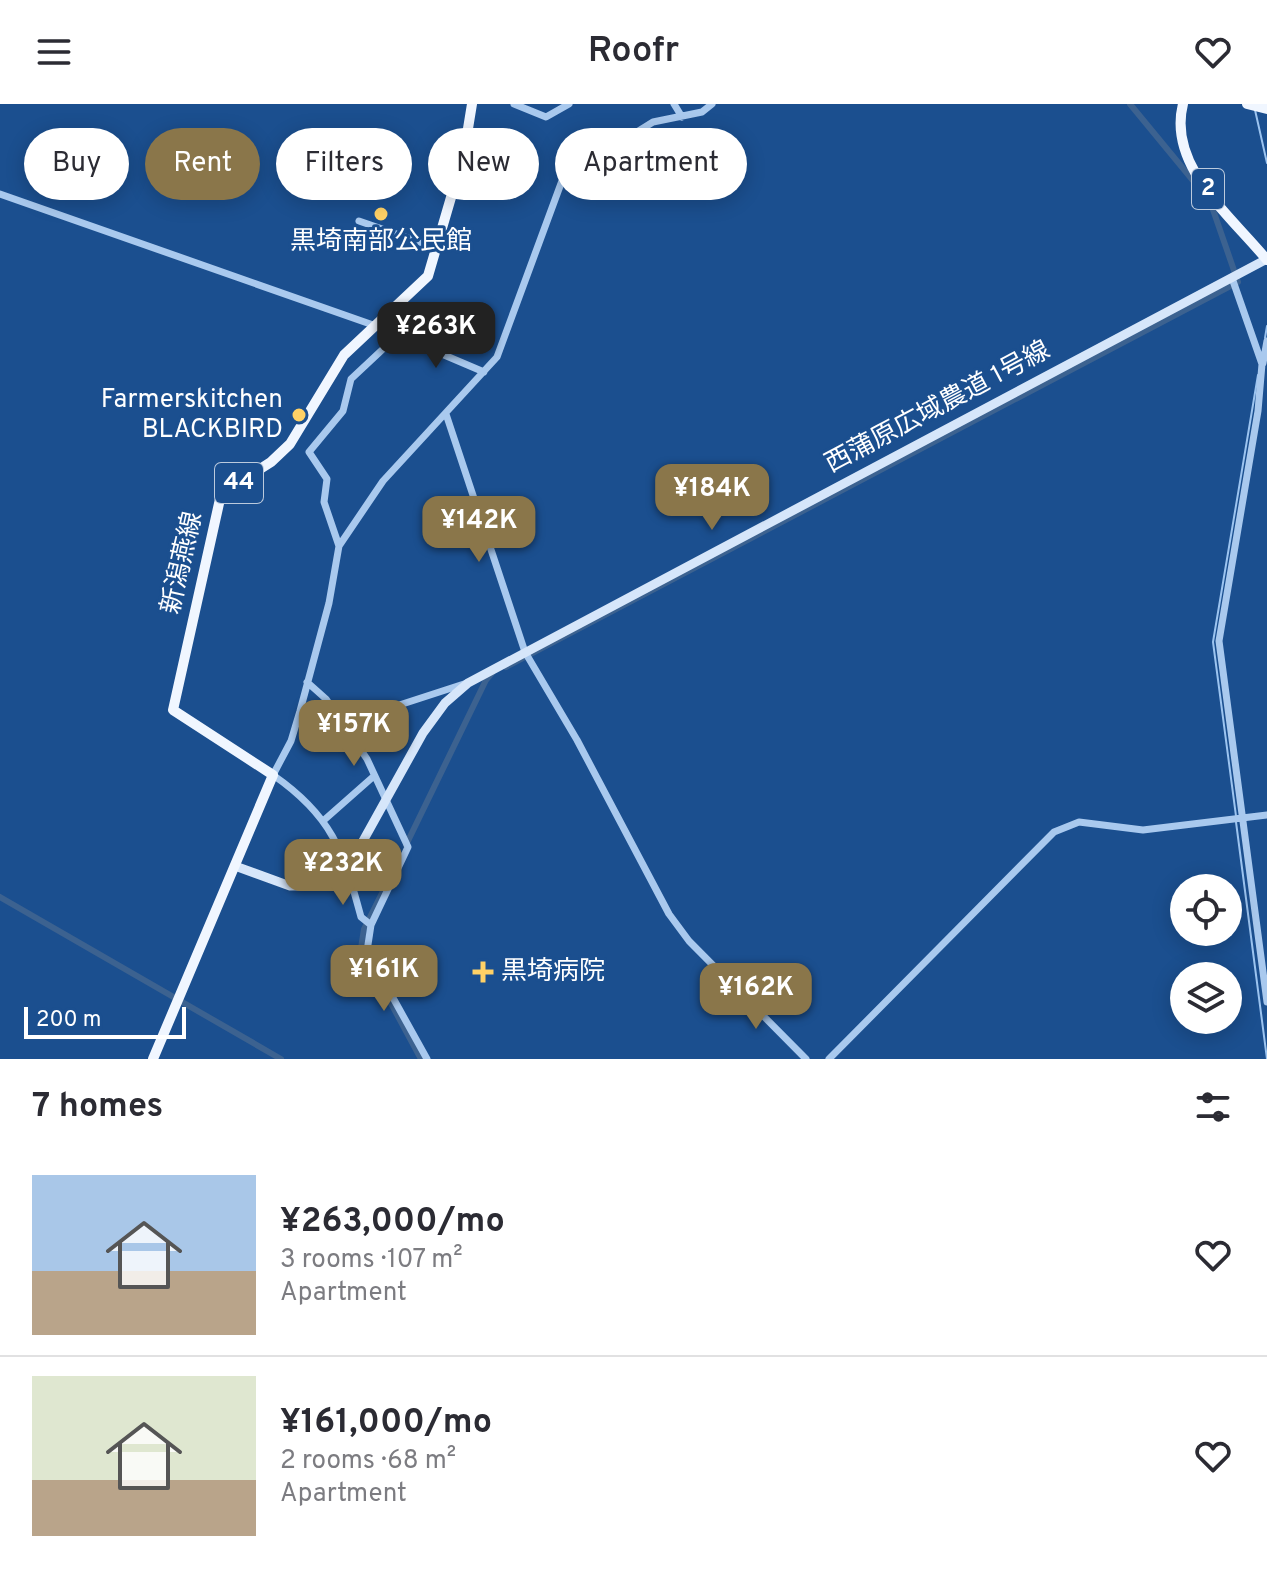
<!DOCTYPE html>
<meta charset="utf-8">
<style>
body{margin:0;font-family:Overpass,"Noto Sans JP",sans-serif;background:#f2f2f3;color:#2b2b33;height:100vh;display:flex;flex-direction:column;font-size:30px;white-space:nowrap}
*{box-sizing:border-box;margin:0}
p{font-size:26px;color:#7c7c81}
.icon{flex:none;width:44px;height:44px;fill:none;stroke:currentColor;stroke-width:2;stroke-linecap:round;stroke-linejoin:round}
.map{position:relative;height:955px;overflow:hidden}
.side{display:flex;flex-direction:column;background:#fff;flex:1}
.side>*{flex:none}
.top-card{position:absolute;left:24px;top:24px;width:800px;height:72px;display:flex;gap:16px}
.fabs{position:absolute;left:1170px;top:770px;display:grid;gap:16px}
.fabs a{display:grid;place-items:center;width:72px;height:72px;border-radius:50%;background:#fff;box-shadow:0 4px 20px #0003;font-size:40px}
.scale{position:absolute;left:24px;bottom:20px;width:162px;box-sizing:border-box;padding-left:8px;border:4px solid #fff;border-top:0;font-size:22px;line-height:28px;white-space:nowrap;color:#fff;-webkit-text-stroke:6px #1b4f8f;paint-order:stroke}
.price{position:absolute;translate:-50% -68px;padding:0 18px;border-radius:16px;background:#8a764a;color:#fff;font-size:26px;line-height:52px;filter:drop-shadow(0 2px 4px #0008)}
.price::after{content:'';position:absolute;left:50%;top:48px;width:24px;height:18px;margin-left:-12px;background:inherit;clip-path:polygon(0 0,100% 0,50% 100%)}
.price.on{background:#222;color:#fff}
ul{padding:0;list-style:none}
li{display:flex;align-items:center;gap:24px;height:200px;padding:0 32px}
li+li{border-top:2px solid #e1e1e2}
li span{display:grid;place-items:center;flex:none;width:224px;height:160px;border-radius:0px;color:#555}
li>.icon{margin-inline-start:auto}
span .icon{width:96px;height:96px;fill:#fffc;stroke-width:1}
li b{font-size:34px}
h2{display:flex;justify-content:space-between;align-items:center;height:96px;padding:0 32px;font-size:34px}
.chip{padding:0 28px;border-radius:36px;background:#fff;box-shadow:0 4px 20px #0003;font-size:28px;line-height:72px}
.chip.on{background:#8a764a;color:#fff}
header{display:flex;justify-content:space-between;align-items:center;height:104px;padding:0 32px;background:#fff;font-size:36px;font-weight:600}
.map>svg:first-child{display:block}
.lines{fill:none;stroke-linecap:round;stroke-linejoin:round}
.stream{stroke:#9cc4f0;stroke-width:2}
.canal{stroke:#3c6290;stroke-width:6}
.street{stroke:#a9c9ee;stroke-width:7}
.secondary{stroke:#d6e6fa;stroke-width:9}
.primary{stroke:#f0f6ff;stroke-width:10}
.poi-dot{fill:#ffd166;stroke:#1b4f8f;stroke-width:3}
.labels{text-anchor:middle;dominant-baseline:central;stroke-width:6;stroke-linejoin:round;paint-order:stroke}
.shield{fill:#1b4f8f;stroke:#bbcadd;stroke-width:2}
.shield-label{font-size:24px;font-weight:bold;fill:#fff}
.poi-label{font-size:26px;fill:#fff;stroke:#1b4f8f}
.street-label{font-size:26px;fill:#fff;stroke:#1b4f8f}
</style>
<header><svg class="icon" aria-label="menu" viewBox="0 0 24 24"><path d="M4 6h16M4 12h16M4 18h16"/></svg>Roofr<svg class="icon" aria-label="heart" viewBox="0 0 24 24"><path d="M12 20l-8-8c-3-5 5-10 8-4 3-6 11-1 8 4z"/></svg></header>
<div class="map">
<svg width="1267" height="955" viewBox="0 0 1267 955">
<rect width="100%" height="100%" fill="#1b4f8f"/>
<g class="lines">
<path class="stream" d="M1255 6 1267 59
M1265 234 1267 222
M1236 712 1213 538 1258 271
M1236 718 1267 955"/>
<path class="canal" d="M1130 0 1200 85
M506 563 1238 178 1210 97
M406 741 486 576 492 569
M401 751 364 825 361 844 421 955
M0 793 281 955"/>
<path class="street" d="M514 0 546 13 569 0
M674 0 682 13
M0 90 376 222 484 268
M359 117 437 144
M1232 174 1262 260 1258 307 1219 537 1267 898
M1263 259 1267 237
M446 310 525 548 577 636 669 810 689 837 806 955
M339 442 383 377 497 253 563 74 653 18 702 8 712 0
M307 578 326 595 367 655 408 743 371 821 367 847 427 955
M344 619 467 579
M323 717 374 672
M371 821 361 813C343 746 332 712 273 671L291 637 300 607 329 499 339 442 324 398 327 375 309 348 343 307 351 275 398 231
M829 955 1054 728 1079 718 1143 726 1267 711"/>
<path class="secondary" d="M235 762 290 782H308L335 774 348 764 423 629 445 599 468 579 1267 155"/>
<path class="primary" d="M1183 0C1167 62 1232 113 1267 156
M1247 0 1267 5
M153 955 273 671 173 606 220 395 227 386 271 358 290 340 344 251 428 172 464 49 472 0"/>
</g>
<g class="poi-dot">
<circle cx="381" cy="110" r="8"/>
<circle cx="299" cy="311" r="8"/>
<path d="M479 856h8v8h8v8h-8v8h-8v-8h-8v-8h8z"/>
</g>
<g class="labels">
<g class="shield">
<rect x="1192" y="65" width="32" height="40" rx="6"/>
<rect x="215" y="359" width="48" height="40" rx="6"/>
</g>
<g class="shield-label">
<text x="1208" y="85">2</text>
<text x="239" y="379">44</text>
</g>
<g class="poi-label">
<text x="381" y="138">黒埼南部公民館</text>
<text x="283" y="296" text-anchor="end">Farmerskitchen<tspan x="283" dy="30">BLACKBIRD</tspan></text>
<text x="501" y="868" text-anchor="start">黒埼病院</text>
</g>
<g class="street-label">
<text transform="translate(938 304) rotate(-28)">西蒲原広域農道 1号線</text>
<text transform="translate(183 459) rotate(-77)">新潟燕線</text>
</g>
</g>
</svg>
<div class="fabs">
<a><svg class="icon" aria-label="locate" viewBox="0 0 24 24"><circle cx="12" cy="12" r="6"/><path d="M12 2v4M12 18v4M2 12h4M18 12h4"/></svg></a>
<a><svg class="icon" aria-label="layers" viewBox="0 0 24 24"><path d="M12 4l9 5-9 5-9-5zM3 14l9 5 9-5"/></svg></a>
</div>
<div class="scale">200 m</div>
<b class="price on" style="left:436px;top:266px">¥263K</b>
<b class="price" style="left:712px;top:428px">¥184K</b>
<b class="price" style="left:479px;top:460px">¥142K</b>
<b class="price" style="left:354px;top:664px">¥157K</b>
<b class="price" style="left:343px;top:803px">¥232K</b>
<b class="price" style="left:384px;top:909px">¥161K</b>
<b class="price" style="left:756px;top:927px">¥162K</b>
<div class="top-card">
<a class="chip">Buy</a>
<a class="chip on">Rent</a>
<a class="chip">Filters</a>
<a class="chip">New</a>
<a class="chip">Apartment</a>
</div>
</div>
<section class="side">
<h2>7 homes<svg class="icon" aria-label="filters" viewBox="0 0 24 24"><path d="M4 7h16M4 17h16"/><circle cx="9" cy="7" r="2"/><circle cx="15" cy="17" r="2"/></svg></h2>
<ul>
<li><span style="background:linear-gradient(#a9c7e8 60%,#b9a48a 0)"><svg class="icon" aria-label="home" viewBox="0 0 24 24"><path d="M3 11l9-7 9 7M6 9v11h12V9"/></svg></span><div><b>¥263,000/mo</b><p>3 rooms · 107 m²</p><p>Apartment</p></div><svg class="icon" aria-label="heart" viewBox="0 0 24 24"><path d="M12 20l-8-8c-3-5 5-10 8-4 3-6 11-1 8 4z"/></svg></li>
<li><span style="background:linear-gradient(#dfe7d0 65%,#b9a48a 0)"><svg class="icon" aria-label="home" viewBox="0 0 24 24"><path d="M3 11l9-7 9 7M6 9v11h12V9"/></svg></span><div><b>¥161,000/mo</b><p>2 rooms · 68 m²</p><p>Apartment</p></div><svg class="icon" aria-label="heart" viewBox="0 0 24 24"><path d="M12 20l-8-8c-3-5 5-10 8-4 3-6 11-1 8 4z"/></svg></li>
</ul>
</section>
